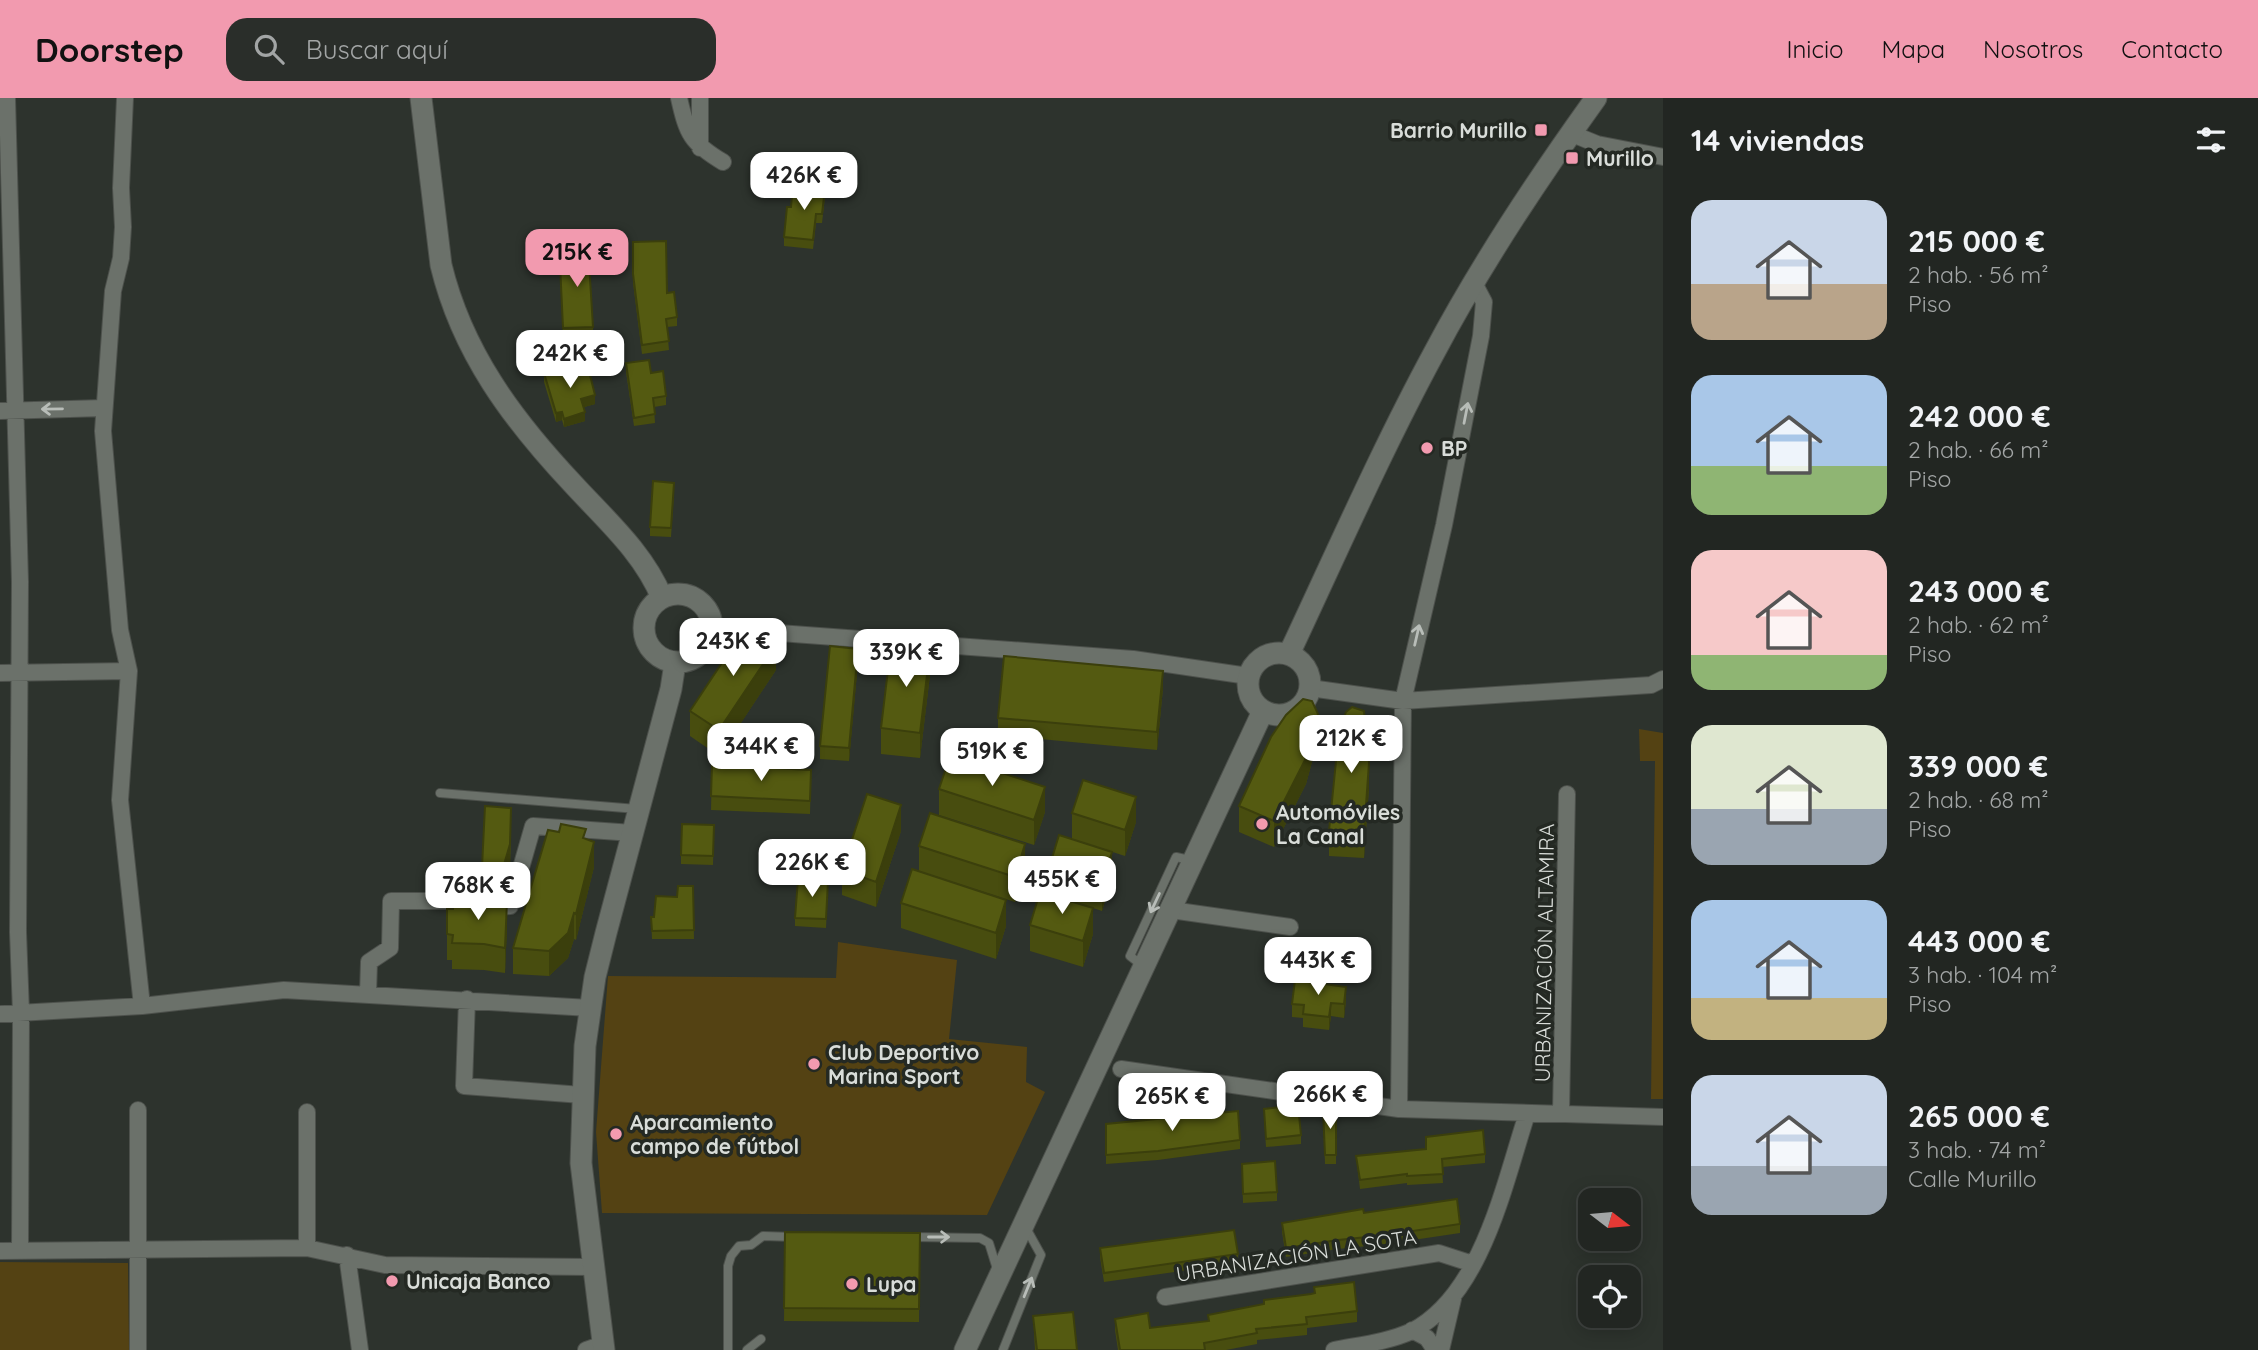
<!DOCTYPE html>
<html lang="es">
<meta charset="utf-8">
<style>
body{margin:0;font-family:Quicksand,sans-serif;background:#2a2e2a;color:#f1f3f6;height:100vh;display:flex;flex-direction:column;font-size:26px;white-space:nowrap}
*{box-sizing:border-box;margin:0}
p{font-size:23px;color:#a2a5a5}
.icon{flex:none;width:38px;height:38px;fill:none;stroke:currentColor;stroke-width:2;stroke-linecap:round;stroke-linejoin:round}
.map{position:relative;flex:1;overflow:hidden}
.sheet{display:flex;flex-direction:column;background:#222622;width:595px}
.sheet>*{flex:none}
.needle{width:46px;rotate:106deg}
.controls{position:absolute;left:1578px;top:1090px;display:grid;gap:14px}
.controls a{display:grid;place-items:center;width:63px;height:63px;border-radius:14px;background:#222622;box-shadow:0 4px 18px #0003,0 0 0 2px #3f4340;font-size:35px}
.price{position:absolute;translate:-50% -60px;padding:0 16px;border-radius:14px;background:#fff;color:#222;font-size:23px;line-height:46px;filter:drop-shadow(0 2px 4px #0008)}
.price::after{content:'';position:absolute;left:50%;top:42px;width:21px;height:16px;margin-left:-10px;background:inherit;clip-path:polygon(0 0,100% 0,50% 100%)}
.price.on{background:#f29aaf;color:#111}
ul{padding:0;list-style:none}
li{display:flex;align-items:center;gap:21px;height:175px;padding:0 28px}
li span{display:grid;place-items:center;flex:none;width:196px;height:140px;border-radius:21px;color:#555}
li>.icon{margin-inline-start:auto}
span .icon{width:84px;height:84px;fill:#fffc;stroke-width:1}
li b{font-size:30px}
h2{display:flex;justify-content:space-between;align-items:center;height:84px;padding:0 28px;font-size:30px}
header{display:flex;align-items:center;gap:42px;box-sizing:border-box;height:98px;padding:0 35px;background:#f29aaf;color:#111}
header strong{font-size:33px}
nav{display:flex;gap:38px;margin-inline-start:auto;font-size:24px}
.search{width:490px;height:63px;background:#2a2e2a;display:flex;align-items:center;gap:18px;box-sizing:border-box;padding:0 24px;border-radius:21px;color:#a2a5a5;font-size:26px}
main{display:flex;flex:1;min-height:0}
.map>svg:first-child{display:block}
.green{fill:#544213}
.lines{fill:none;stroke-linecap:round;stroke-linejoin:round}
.lane-casing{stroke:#4d514c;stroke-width:10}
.street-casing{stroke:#4d514c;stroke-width:18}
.secondary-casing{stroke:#4d514c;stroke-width:23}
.lane{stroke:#6b716a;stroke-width:8}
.street{stroke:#6b716a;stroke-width:16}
.secondary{stroke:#6b716a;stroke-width:21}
.wall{fill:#484d0f}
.shaded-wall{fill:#3b3f0c}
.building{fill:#545a11;stroke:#3b3f0c;stroke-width:2}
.oneway{stroke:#b8bdb8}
.poi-dot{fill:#f29aaf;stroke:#242923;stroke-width:2.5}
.labels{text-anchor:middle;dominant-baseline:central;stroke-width:7;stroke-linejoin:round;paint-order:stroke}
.poi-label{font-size:21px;font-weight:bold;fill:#d9ddd9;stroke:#242923;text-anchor:start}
.street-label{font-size:21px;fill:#d9ddd9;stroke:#242923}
</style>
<header>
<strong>Doorstep</strong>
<div class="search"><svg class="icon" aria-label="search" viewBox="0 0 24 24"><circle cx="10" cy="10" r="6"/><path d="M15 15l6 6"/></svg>Buscar aquí</div>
<nav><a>Inicio</a><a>Mapa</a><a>Nosotros</a><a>Contacto</a></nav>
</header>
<main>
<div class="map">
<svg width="1663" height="1252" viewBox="0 0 1663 1252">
<rect width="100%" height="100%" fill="#2d332d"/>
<path class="green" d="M1639 631 1663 635V1001H1651L1655 663H1640Z
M838 844 957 862 949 941 1027 949 1026 984 1045 994 987 1117 602 1115 596 1034 608 878 836 880Z
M0 1164 128 1165 129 1252H0Z"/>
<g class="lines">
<defs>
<path id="lane" d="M440 695 637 711
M1143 868 1130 858 1176 759 1190 762
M912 1139 980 1140 989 1145 997 1171
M728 1252V1168L731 1158 739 1148 751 1147 763 1138 794 1139
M747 1252 761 1241
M1003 1252 1041 1157 1026 1130"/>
<path id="street" d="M7 0 20 484 18 834 21 915 20 1152
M125 0 121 90 123 129 121 160 113 193 103 333 120 532 129 573 120 702 142 908
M679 0C687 36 691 45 723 64
M1570 35 1597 46 1663 59
M700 50V0
M0 313 104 310
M712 530 1133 561 1248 578
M0 575 129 573
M1310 590 1403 603 1651 587 1663 581
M1171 812 1290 829
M368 896 369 864 390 850 391 803H465L473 811 510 808 533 728 633 735
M467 901 464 988 582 997
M0 916 142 908 284 892 590 910
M1121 971 1399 1011 1663 1019
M1399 1011 1403 603 1444 427 1481 238 1484 204 1474 185
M138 1012V1252
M1561 1015 1567 696
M307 1150V1014
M0 1153 307 1150 385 1167 594 1169
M347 1157 360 1252
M1165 1199 1439 1155 1473 1166
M1412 1232 1427 1240 1435 1252
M586 1252 603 1246
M1334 1252C1359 1247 1388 1244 1412 1233 1482 1197 1504 1086 1527 1016
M1441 1252 1453 1201"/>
<path id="secondary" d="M421 0 441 167C462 254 512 321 573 386 605 421 644 455 662 500
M644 530a34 34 0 1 1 68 0a34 34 0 1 1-68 0Z
M1248 586a31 31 0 1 1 62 0a31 31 0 1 1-62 0Z
M1289 556C1336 456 1381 353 1434 255 1481 166 1537 82 1596 0
M604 1252 581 1065 585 948 595 879 606 835 671 591 675 565
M965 1252 1263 613"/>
</defs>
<use href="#lane" class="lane-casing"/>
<use href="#street" class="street-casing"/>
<use href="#secondary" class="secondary-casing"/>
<use href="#lane" class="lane"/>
<use href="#street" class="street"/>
<use href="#secondary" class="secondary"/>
</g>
<path class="wall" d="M825 99 822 125H816L813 151 784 148V139L791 109Z
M633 144 667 195 677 219V228L667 229 669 252 642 256 633 185Z
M560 175 593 229V237L563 239Z
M626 265 651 275 666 298V307L654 309 655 325 634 328 626 274Z
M569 274 595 306 584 309 585 323 564 329 562 322 556 324 544 284V275Z
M674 394 671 439 650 438V429Z
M858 564 849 663 820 661V648Z
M776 572 719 658 690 638V613Z
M930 577 920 660 881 656V630Z
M1163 590 1157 652 998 637V620Z
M1318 642 1306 686 1274 749 1239 734V708Z
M712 667 811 672 810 716 711 712Z
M1369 690 1364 760 1329 758V733Z
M939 691 1045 714 1034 747 939 717Z
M1072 715 1136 724 1125 758 1072 741Z
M714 727 713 767 681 766V757Z
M901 733 876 809 842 797V772Z
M511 736 510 771 503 795 482 794V769Z
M586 741 594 769 576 842 574 841 568 860 549 878 513 876V850Z
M919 748 1025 771 1015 804 919 773Z
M1049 770 1112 780 1102 813 1093 810V836L1083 869 1030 853V827L1089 809 1049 796Z
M828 783 826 830 795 828V820Z
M693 788 694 841H652L651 819H654L677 799Z
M901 805 1006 828 996 861 901 830Z
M507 828 505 875 484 872 452 871V862H447V836Z
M1346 902 1344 920 1331 918 1329 932 1303 929V920L1292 919V906Z
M1323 1011H1336V1066H1325Z
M1264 1020 1301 1037V1046L1266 1049Z
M1106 1026 1240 1042V1051L1158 1062 1106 1066Z
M1485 1056V1065L1442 1069 1443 1085 1407 1087V1085L1360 1091 1356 1058Z
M1242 1075 1277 1094V1103L1243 1105Z
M1364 1115 1460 1126V1135L1386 1146 1338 1151 1286 1159 1282 1134V1125Z
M785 1134 920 1135 919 1224 784 1223Z
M1100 1150 1238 1156V1165L1104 1184 1100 1159Z
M1357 1213V1224L1307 1230V1237L1257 1242V1246L1226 1252H1118L1115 1232V1221L1150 1230 1208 1223V1217Z
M1033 1218 1077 1252H1035Z"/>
<path class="shaded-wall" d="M595 297V306L581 310V301Z
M562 314V322L556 324V315Z
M585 314V323L564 329V321Z
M776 547V572L719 658V632Z
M858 551V564L849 663V650Z
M930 552V577L920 660V635Z
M1163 573V590L1157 652V634Z
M1318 616V642L1306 686 1274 749V723Z
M1369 665V690L1364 760V735Z
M1045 689V714L1034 747V722Z
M1136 699V724L1125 758V732Z
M901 707V733L876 809V784Z
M511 710 510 771 503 795V770Z
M594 744V769L576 842V816Z
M1025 746V771L1015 804V779Z
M1112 754V780L1102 813V788Z
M1006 802V828L996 861V835Z
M507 803V828L505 875V850Z
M1093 810V836L1083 869V843Z
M574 815V841L568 860 549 878V853Z
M1346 889V902L1344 920V906Z
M1331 905V918L1329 932V919Z"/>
<path class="building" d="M793 86 825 90 822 116H816L813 142 784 139 787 109H791Z
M666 143 667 195 674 194 677 219 666 221 669 243 642 247 633 176V144Z
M588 148 593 229 563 230 560 166 567 165V150Z
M649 262 651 275 663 273 666 298 653 300 655 316 634 320 626 265Z
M566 269 569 274 588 269 595 297 581 301 585 314 564 321 562 314 556 315 544 275Z
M653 383 674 385 671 430 650 429Z
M747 527 776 547 719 632 690 613Z
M891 547 930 552 920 635 881 630Z
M830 548 858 551 849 650 820 648Z
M1004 558 1163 573 1157 634 998 620Z
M1303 601 1312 603 1318 616 1306 660 1274 723 1239 708 1271 639 1286 617Z
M1352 609 1364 613 1369 665 1364 735 1329 733 1339 633 1346 614Z
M950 658 1045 689 1034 722 939 691Z
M712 667 811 672 810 703 711 698Z
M1083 682 1136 699 1125 732 1072 715Z
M867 696 901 707 876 784 842 772Z
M485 708 511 710 510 746 503 770 482 769Z
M930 715 1025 746 1015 779 919 748Z
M561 726 586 731 583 740 594 744 576 816 574 815 568 835 549 853 513 850 548 732 559 734Z
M682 726 714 727 713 758 681 757Z
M1059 737 1112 754 1102 788 1049 770Z
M912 771 1006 802 996 835 901 805Z
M798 781 828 783 826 821 795 820Z
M678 788H693L694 832 652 833 651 819H654L656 798 677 799Z
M1040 794 1093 810 1083 843 1030 827Z
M453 799 507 803 505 850 484 846 452 845 453 837 447 836V811H453Z
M1295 882 1346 889 1344 906 1331 905 1329 919 1303 916 1304 907 1292 906Z
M1298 1007 1301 1037 1266 1041 1264 1011Z
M1323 1011H1336V1057H1325Z
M1238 1013 1240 1042 1158 1053 1106 1057V1026Z
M1483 1032 1485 1056 1442 1061 1443 1076 1407 1078V1076L1360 1082 1356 1058 1426 1051V1039Z
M1275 1063 1277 1094 1243 1096 1242 1066Z
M1457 1101 1460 1126 1386 1137 1338 1142 1286 1150 1282 1125 1363 1111 1364 1115Z
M1234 1132 1238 1156 1104 1175 1100 1150Z
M785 1134 920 1135 919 1211 784 1210Z
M1354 1184 1357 1213 1306 1219 1307 1226 1256 1231 1257 1235 1204 1245 1205 1252H1120L1115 1221 1148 1215 1150 1230 1209 1223 1208 1217 1264 1206V1202L1311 1196 1315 1195 1314 1189Z
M1073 1214 1077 1252H1037L1033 1218Z"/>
<defs><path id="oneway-shaft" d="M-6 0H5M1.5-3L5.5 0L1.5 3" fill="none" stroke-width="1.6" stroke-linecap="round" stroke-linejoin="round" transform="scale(1.75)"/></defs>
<g class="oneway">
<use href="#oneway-shaft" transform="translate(52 311) rotate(179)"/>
<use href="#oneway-shaft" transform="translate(1466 315) rotate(-79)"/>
<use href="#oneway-shaft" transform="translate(1417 537) rotate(-77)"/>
<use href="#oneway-shaft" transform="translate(1155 805) rotate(115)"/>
<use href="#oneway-shaft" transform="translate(939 1139)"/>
<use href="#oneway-shaft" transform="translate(1028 1189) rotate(-68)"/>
</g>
<g class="poi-dot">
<rect x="1534" y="25" width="14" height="14" rx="3.5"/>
<rect x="1565" y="53" width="14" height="14" rx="3.5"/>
<circle cx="1427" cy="350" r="7"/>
<circle cx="1262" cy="726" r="7"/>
<circle cx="814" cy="966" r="7"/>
<circle cx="616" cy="1036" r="7"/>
<circle cx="392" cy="1183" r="7"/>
<circle cx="852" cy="1186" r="7"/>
</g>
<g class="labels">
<g class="poi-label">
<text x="1527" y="32" text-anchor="end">Barrio Murillo</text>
<text x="1586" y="60">Murillo</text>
<text x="1441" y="350">BP</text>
<text x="1276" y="714">Automóviles<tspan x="1276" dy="24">La Canal</tspan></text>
<text x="828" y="954">Club Deportivo<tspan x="828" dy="24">Marina Sport</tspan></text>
<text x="630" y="1024">Aparcamiento<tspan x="630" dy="24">campo de fútbol</tspan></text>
<text x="406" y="1183">Unicaja Banco</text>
<text x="866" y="1186">Lupa</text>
</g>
<g class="street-label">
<text transform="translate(1544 855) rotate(-89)">URBANIZACIÓN ALTAMIRA</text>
<text transform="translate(1296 1157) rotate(-9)">URBANIZACIÓN LA SOTA</text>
</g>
</g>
</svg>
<div class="controls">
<a><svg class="needle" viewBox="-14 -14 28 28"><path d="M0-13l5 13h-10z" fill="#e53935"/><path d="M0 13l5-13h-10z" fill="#a2a5a5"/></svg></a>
<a><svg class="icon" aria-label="locate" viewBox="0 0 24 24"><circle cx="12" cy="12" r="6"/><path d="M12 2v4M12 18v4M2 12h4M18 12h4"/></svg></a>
</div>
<b class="price" style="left:804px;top:114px">426K €</b>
<b class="price on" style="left:577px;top:191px">215K €</b>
<b class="price" style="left:570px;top:292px">242K €</b>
<b class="price" style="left:733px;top:580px">243K €</b>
<b class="price" style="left:906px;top:591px">339K €</b>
<b class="price" style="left:1351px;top:677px">212K €</b>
<b class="price" style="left:761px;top:685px">344K €</b>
<b class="price" style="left:992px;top:690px">519K €</b>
<b class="price" style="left:812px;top:801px">226K €</b>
<b class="price" style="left:1062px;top:818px">455K €</b>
<b class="price" style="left:478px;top:824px">768K €</b>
<b class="price" style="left:1318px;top:899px">443K €</b>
<b class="price" style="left:1330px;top:1033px">266K €</b>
<b class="price" style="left:1172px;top:1035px">265K €</b>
</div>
<section class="sheet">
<h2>14 viviendas<svg class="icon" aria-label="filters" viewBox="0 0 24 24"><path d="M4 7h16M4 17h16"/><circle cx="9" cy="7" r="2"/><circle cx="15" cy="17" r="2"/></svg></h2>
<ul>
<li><span style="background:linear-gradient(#c9d6e8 60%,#b9a48a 0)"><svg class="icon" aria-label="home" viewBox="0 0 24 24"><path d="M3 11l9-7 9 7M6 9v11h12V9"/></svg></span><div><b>215 000 €</b><p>2 hab. · 56 m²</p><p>Piso</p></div></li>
<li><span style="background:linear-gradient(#a9c7e8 65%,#8fb573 0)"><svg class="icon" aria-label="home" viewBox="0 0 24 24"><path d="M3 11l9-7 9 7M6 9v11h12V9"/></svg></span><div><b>242 000 €</b><p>2 hab. · 66 m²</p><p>Piso</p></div></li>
<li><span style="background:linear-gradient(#f6c9c9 75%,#8fb573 0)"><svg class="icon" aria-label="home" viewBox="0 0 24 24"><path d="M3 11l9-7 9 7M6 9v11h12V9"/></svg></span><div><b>243 000 €</b><p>2 hab. · 62 m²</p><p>Piso</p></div></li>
<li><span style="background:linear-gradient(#dfe7d0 60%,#9aa5b1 0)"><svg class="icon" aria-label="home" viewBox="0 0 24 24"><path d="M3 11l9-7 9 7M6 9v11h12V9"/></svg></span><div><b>339 000 €</b><p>2 hab. · 68 m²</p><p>Piso</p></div></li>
<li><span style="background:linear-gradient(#a9c7e8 70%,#c2b280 0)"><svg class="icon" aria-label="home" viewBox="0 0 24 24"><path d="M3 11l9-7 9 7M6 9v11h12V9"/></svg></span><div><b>443 000 €</b><p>3 hab. · 104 m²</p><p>Piso</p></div></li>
<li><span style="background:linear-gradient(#c9d6e8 65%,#9aa5b1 0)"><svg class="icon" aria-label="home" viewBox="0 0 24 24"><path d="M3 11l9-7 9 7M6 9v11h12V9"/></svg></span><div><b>265 000 €</b><p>3 hab. · 74 m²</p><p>Calle Murillo</p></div></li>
</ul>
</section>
</main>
